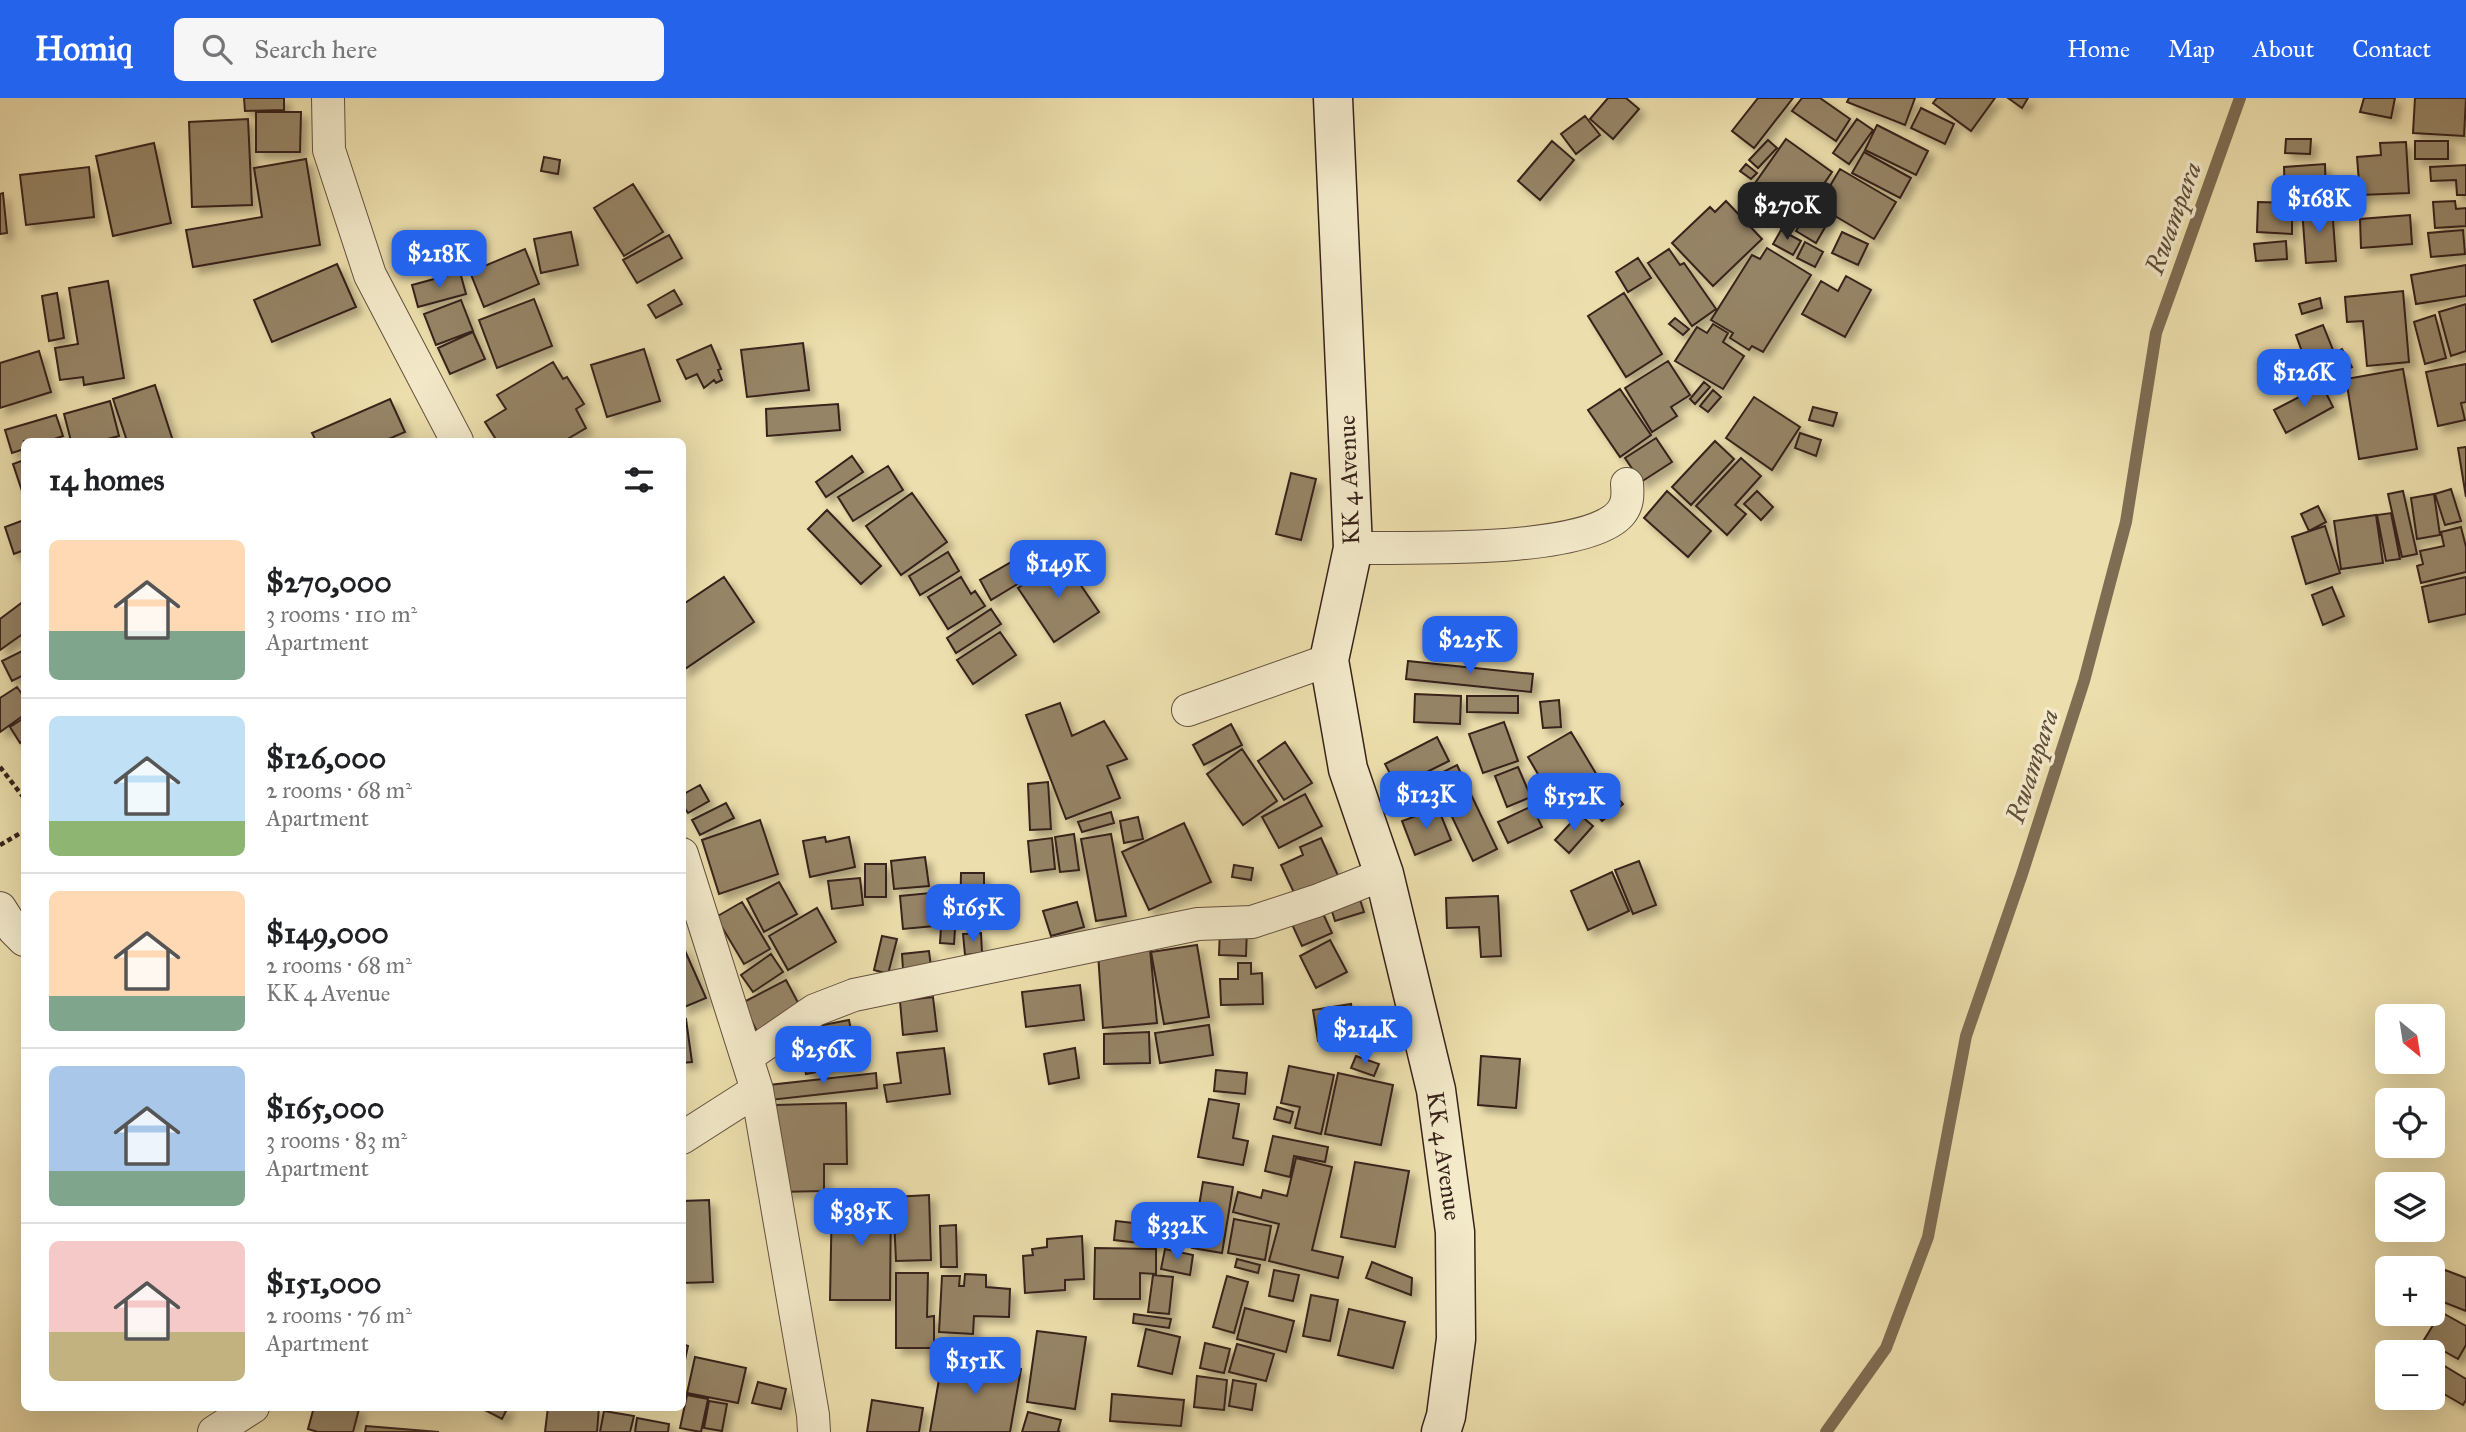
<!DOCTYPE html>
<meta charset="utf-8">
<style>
body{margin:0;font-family:"IM FELL Great Primer",serif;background:#f6f6f6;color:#202124;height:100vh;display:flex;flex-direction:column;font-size:26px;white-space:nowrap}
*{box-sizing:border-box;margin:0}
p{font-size:23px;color:#757577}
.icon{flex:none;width:38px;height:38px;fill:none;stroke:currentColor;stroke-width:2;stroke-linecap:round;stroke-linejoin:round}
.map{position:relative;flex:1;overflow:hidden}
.panel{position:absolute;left:21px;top:340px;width:665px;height:973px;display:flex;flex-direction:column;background:#fff;border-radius:10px;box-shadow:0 7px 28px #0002}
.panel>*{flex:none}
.needle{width:46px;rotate:150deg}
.controls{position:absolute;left:2375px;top:906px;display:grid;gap:14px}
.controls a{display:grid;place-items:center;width:70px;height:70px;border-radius:10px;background:#fff;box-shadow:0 7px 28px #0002;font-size:35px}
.price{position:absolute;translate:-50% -60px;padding:0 16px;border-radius:14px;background:#2563eb;color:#fff;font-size:23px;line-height:46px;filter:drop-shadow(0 2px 4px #0008)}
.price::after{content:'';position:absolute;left:50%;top:42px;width:21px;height:16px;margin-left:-10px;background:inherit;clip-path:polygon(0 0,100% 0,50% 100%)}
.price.on{background:#222;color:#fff}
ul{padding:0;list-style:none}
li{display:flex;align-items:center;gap:21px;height:175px;padding:0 28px}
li+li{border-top:2px solid #e0e0e0}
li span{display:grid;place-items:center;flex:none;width:196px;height:140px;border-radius:10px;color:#555}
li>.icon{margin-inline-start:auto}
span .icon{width:84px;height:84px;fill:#fffc;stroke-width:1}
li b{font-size:30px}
h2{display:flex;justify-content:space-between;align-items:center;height:84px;padding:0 28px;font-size:30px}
header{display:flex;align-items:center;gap:42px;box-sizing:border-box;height:98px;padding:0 35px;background:#2563eb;color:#fff}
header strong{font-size:33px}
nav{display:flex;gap:38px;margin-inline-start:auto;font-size:24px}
.search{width:490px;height:63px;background:#f6f6f6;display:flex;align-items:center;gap:18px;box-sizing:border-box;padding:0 24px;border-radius:10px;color:#757577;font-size:26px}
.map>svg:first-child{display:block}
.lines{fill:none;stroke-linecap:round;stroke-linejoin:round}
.stream{stroke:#7f6d54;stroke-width:12}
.building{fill:#968466;stroke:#37221a;stroke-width:2;filter:url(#shadow)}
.minor-casing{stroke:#64513f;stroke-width:34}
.secondary-casing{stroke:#37221a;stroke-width:41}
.path{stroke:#37221a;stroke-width:4.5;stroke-dasharray:5 3.5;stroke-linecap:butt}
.minor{stroke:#f3eaca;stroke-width:32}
.secondary{stroke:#f3eaca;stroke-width:38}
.labels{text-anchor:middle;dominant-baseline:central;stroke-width:7;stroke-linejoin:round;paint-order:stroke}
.street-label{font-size:24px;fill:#37221a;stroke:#f3eaca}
.water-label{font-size:26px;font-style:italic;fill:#614e3c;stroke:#f3eaca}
</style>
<header>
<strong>Homiq</strong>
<div class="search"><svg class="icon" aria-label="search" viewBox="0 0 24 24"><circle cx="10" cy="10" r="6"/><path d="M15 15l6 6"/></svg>Search here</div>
<nav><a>Home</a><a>Map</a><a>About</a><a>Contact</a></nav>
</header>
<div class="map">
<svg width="2466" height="1334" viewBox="0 0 2466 1334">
<defs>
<filter id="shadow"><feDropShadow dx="6" dy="6" stdDeviation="3.5" flood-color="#0004"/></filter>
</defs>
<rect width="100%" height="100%" fill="#eddfad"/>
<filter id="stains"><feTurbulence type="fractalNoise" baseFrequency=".00286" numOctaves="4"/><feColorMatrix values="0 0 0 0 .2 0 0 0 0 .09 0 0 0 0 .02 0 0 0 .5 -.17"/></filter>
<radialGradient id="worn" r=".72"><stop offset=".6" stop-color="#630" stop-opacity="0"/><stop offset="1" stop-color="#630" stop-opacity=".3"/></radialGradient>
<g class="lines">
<path class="stream" d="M1826 1334 1886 1250 1928 1139 1966 938 2022 776 2084 583 2126 424 2156 235 2240 0"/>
</g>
<path class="building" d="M244 0H284V12L245 13Z
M1608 0H1626L1639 11 1613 41 1590 21Z
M1758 0H1793L1754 50 1732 33Z
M1802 0H1820L1850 21 1836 43 1792 13Z
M1849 0H1915L1905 27 1847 4Z
M1937 0H1995L1971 33 1933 5Z
M2008 0H2028L2022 10Z
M2364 0H2395L2391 20 2360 14Z
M2415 0H2466L2464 38 2413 35Z
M1921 10 1954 26 1945 46 1911 30Z
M256 14H301L300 54H256Z
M1585 18 1600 37 1576 56 1561 36Z
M248 21 252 107 192 109 189 24Z
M1857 21 1873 32 1849 66 1833 55Z
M1877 27 1928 53 1916 77 1865 52Z
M1786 41 1832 74 1793 131 1746 98Z
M2286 41H2311L2310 56 2285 55Z
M1768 42 1777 50 1758 70 1749 62Z
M1552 43 1574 62 1540 102 1518 83Z
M2415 43H2448V61H2415Z
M2406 44 2409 95 2360 97 2357 59 2381 57 2380 45Z
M154 45 171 125 113 138 96 58Z
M1864 54 1911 80 1900 100 1852 75Z
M544 59 560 62 558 76 541 73Z
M306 61 320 147 193 169 186 132 262 119 254 70Z
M1746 66 1757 75 1751 81 1740 73Z
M2325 66 2326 98 2285 100 2284 69Z
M2466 67V97H2457L2456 82 2431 83 2430 69Z
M89 69 94 119 26 127 20 77Z
M1840 71 1896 104 1874 141 1818 108Z
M633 86 663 134 624 158 594 110Z
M3 95 7 135 0 136V96Z
M1726 103 1762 141 1713 188 1672 145 1710 109 1715 114Z
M2455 103 2456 111 2466 110V128L2435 130 2433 104Z
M2258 104 2292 105V136L2257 134Z
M1814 106 1832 117 1816 145 1796 133Z
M2332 109 2336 163 2306 165 2302 111Z
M2410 117 2412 146 2361 150 2360 121Z
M1781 132 1801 143 1793 157 1773 146Z
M2463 132 2465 156 2431 159 2428 135Z
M571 134 578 167 541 175 534 141Z
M1842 134 1868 146 1858 167 1832 155Z
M669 137 682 160 637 185 623 162Z
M2286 143 2287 161 2256 163 2254 146Z
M1805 144 1823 154 1815 169 1797 160Z
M1767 150 1811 177 1763 254 1752 248 1749 252 1730 240 1733 235 1711 222 1752 157 1760 161Z
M525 151 539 186 484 209 470 174Z
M1669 151 1680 167 1684 165 1716 211 1692 228 1648 165Z
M1638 160 1651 180 1628 194 1616 174Z
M337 166 356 209 272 244 254 202Z
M2466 167V198L2416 206 2411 177Z
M460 174 466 196 418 209 412 187Z
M1846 178 1871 192 1845 239 1802 216 1821 183 1838 193Z
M108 183 124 280 84 287 83 279 60 282 55 250 78 246 69 190Z
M674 192 682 206 656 220 648 207Z
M2403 193 2409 264 2367 268 2363 223 2347 224 2345 199Z
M57 195 64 240 49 243 42 198Z
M1624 195 1662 256 1626 279 1588 218Z
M2320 200 2322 210 2302 216 2299 206Z
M534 201 552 248 497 270 479 222Z
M461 202 473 233 436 247 424 216Z
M2466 206V253L2451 258 2439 214Z
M2435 217 2446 260 2425 266 2414 224Z
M1675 220 1689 231 1683 237 1669 226Z
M1713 226 1728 235 1723 244 1744 258 1723 291 1675 263 1697 229 1707 235Z
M2323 227 2333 252 2305 262 2296 237Z
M473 234 485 261 450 276 438 250Z
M803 245 809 292 747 299 741 252Z
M711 247 721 271 718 272 722 282 716 285 714 282 704 290 697 276 686 281 677 262Z
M644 251 660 303 607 319 591 267Z
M2342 251 2352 269 2314 289 2304 271Z
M39 253 51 294 0 310V265Z
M1668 263 1690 297 1671 309 1677 318 1652 334 1625 290Z
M553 264 563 281 567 279 584 306 576 311 586 330 564 343H497L485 324 506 311 497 297Z
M2466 266V304L2461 305 2465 322 2438 328 2426 274Z
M2403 271 2417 351 2359 361 2346 281Z
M1704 284 1710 289 1695 306 1690 301Z
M155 287 173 343H127L113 301Z
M2322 287 2333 309 2286 335 2274 312Z
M1620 291 1651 337 1620 359 1588 312Z
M1713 292 1721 299 1708 314 1700 308Z
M1754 299 1800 329 1772 372 1726 340Z
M390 301 405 334 384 343H316L312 335Z
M110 303 119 338 100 343H71L64 316Z
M838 306 840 332 767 338 766 311Z
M1813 309 1837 315 1833 328 1809 322Z
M56 317 63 338 48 343H24V351L12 355 5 332Z
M1800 335 1821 342 1816 358 1795 350Z
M1656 340 1672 364 1641 384 1625 360Z
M1715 343 1734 361 1691 407 1672 389Z
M2466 349V399L2458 350Z
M852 358 863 374 826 399 816 384Z
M1741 360 1761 378 1735 407 1746 416 1727 437 1696 408Z
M24 362V399L13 366Z
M888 368 903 392 853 423 838 399Z
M1291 375 1316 381 1301 442 1276 436Z
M2451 391 2461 423 2445 427 2435 396Z
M1667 393 1711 433 1688 459 1644 420Z
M1757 393 1773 409 1761 422 1744 406Z
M2403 393 2417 456 2402 459 2388 396Z
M912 395 947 444 901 477 866 428Z
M2434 396 2440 437 2417 441 2411 400Z
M2318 408 2326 424 2309 433 2301 416Z
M827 412 881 468 861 486 808 431Z
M2391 415 2400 461 2386 463 2377 417Z
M2376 417 2383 465 2341 471 2334 423Z
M24 422V452L14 456 5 429Z
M2325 428 2340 475 2306 486 2292 439Z
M2461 429 2466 449V474L2421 485 2417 468 2423 466 2420 453 2444 448 2441 434Z
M948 454 959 473 920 497 909 478Z
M1025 456 1036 475 991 502 980 482Z
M1063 461 1099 514 1054 544 1018 490Z
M724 479 754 524 682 573V507Z
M961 479 971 496 975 493 985 508 948 531 928 499Z
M2466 479V516L2429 524 2422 489Z
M2332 489 2344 518 2323 527 2312 497Z
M24 503V535L0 552V521Z
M991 511 1001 526 956 555 947 540Z
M1000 534 1016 557 973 586 957 562Z
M24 552V577L12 583 2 563Z
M1408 563 1533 576 1531 594 1406 581Z
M17 589 24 599V617L0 634V600Z
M1415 596 1461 598 1460 626 1414 624Z
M1467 598H1518V615L1467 614Z
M1559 602 1561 629 1543 630 1540 604Z
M1060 605 1072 638 1104 623 1127 661 1107 668 1120 700 1066 721 1026 617Z
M24 620V641L20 645 10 629Z
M1504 624 1518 663 1483 675 1469 636Z
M1231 626 1242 647 1204 667 1193 647Z
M1571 634 1601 684 1558 710 1528 659Z
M1437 639 1449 663 1397 689 1385 666Z
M1285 644 1312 685 1284 702 1258 663Z
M1242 651 1277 703 1243 727 1207 676Z
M1457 667 1497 751 1473 763 1433 679Z
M1518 669 1531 699 1507 709 1495 678Z
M1048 684 1051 731 1030 732 1028 686Z
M700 687 709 703 688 715 682 706V697Z
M1610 691 1623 706 1602 723 1589 707Z
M1305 696 1322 728 1279 750 1262 719Z
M726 705 734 720 700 737 692 722Z
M1532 708 1542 729 1508 745 1498 724Z
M1438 710 1451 742 1415 757 1402 723Z
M1111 714 1114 725 1082 734 1078 724Z
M1579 716 1593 728 1569 755 1555 742Z
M1138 719 1143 741 1124 745 1120 723Z
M760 722 778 776 719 796 702 742Z
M1184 725 1211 784 1149 812 1122 754Z
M1074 736 1079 772 1060 774 1055 739Z
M1111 736 1126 818 1096 823 1081 741Z
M825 739 826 744 849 739 855 769 810 779 803 743Z
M1052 740 1055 771 1031 774 1028 743Z
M1321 740 1340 782 1297 801 1281 767 1303 757 1300 749Z
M925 759 929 788 894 791 891 763Z
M1639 763 1656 807 1633 816 1615 772Z
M865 766H886V799H865Z
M1234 767 1253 770 1251 782 1232 779Z
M1612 774 1629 813 1588 832 1571 793Z
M961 775H984V822H960Z
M860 780 863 807 832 811 828 783Z
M779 784 797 816 764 834 747 801Z
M937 792H952L954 826 938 827Z
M930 795 934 828 903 831 900 798Z
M1358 795 1364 814 1335 823 1329 804Z
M990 798 1006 799 1005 813 989 812Z
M1498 798 1501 858 1481 859 1479 829 1447 830 1446 800Z
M742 804 770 851 744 866 716 819Z
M1077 804 1084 829 1051 838 1043 813Z
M1320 809 1332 835 1302 848 1290 822Z
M817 810 836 844 788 872 769 838Z
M941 829 955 831 954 846 940 845Z
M1220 829 1247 830 1246 858 1219 857Z
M981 835 982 855 965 857 963 836Z
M882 838 897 841 888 876 874 872Z
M1330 842 1347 874 1316 890 1300 858Z
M682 846 706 900 682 910Z
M1197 847 1209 919 1164 926 1151 854Z
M1150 851 1157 925 1103 930 1098 855Z
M929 853 931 869 903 872 902 856Z
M771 856 783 874 753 894 741 877Z
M1238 865H1251V876L1262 875 1263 906 1221 907 1220 881H1238Z
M786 882 803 914 759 937 742 905Z
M1080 887 1084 922 1026 929 1022 894Z
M933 899 937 933 903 937 900 903Z
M1351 906 1356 938 1318 943 1313 912Z
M686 921 692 964 682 965V922Z
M849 922 858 966 806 976 797 932Z
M1209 927 1213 957 1160 965 1155 935Z
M1149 934 1150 965 1104 966V936Z
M944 950 950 996 887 1004 884 987 901 985 897 955Z
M1075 950 1079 980 1049 986 1044 956Z
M1356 958 1379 966 1374 978 1351 970Z
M1481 958 1520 961 1516 1010 1478 1007Z
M1289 968 1334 977 1321 1036 1295 1030 1300 1009 1281 1005Z
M1216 972 1247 975 1245 996 1214 993Z
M876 975 877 990 770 1002 769 987Z
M1338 975 1393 987 1381 1047 1325 1036Z
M1209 1001 1239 1006 1233 1040 1248 1043 1243 1067 1198 1059Z
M846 1005 847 1066H824V1093L776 1094 775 1007Z
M1277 1009 1293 1014 1290 1025 1274 1021Z
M1273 1038 1328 1049 1325 1064 1294 1058 1290 1079 1265 1073Z
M1296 1060 1332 1069 1312 1152 1343 1159 1338 1180 1269 1163 1279 1126 1233 1114 1238 1094 1261 1100 1263 1092 1287 1098Z
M1355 1064 1409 1073 1395 1149 1341 1139Z
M1203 1084 1233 1089 1222 1155 1192 1150Z
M929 1097 931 1162 896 1163 893 1099Z
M832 1098H891L890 1202H830Z
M709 1102 713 1184 682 1185V1103Z
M1234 1121 1271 1128 1265 1162 1228 1155Z
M1116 1123 1159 1128 1157 1147 1114 1142Z
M956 1127 957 1169H941L940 1128Z
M1082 1138 1084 1181 1065 1182V1192L1025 1195 1023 1158 1033 1157 1032 1151 1047 1149V1141Z
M1095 1150 1156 1151V1176L1140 1175V1201H1094Z
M1165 1151 1193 1157 1190 1177 1161 1171Z
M1237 1161 1260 1167 1258 1175 1235 1169Z
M1372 1164 1412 1180 1411 1197 1366 1180Z
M1274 1172 1299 1177 1293 1203 1269 1198Z
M2445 1172 2466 1180V1213L2433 1200Z
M896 1175H928L927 1219 934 1218V1250H896Z
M965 1176 986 1177V1189L1010 1191 1009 1219 974 1218 973 1236 939 1234 942 1178H960L959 1188H964Z
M1153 1177 1173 1179 1169 1216 1148 1214Z
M1227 1178 1248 1184 1234 1235 1213 1229Z
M1311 1197 1338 1202 1330 1243 1303 1238Z
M1245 1210 1294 1223 1286 1254 1237 1241Z
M1349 1211 1405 1224 1393 1270 1338 1257Z
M2441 1214 2466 1228V1247L2458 1261 2424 1242Z
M1134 1216 1171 1221 1169 1230 1133 1225Z
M1146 1231 1180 1239 1172 1276 1138 1268Z
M1037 1233 1086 1239 1075 1311 1027 1304Z
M1205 1245 1230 1251 1224 1275 1200 1270Z
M682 1246 688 1248 682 1276Z
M1237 1246 1274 1256 1266 1283 1229 1274Z
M943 1258 1021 1271 1010 1334H930Z
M695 1259 746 1270 738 1305 687 1295Z
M2433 1261 2466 1281V1302L2463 1307 2432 1289Z
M1197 1278 1227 1282 1224 1312 1194 1309Z
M1233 1282 1256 1286 1252 1312 1229 1308Z
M758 1284 786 1291 781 1311 752 1305Z
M1112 1296 1184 1302 1181 1328 1110 1323Z
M687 1297 708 1301 701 1334 680 1330Z
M872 1302 923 1310 919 1334H867Z
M709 1303 727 1306 722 1333 704 1330Z
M314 1309H350L359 1311 353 1334H318L308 1331Z
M479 1309H508L502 1321Z
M548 1309H599L597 1334H545Z
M604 1313 634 1318 630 1334H600Z
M1028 1314 1061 1322 1058 1333 1060 1334H1022Z
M637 1320 669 1326 668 1334H635Z
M366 1328 439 1334H365Z"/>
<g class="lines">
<defs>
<path id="minor" d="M328 0 329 52 370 177 457 343
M1353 450C1409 449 1584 456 1620 416 1628 407 1628 397 1627 386
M1188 612 1329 562
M682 756 757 992 813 1317 814 1334
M0 810 14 832 24 842
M748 958 815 912 854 897 1198 826 1252 824 1316 803 1384 776
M682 1040 757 992
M214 1334 253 1309"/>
<path id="secondary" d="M1333 0 1353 450 1329 562 1348 671 1384 776 1436 992 1455 1134 1456 1241 1446 1318 1441 1334"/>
</defs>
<use href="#minor" class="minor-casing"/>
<use href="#secondary" class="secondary-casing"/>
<path class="path" d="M0 669 24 700
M0 747 24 733"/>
<use href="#minor" class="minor"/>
<use href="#secondary" class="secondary"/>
</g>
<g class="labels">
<g class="street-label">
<text transform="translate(1349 382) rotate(-92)">KK 4 Avenue</text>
<text transform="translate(1444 1058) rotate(82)">KK 4 Avenue</text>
</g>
<g class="water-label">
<text transform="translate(2173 120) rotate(-70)">Rwampara</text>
<text transform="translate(2032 668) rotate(-72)">Rwampara</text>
</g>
</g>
<rect width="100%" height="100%" filter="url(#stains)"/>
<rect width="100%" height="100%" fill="url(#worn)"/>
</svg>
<div class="controls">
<a><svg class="needle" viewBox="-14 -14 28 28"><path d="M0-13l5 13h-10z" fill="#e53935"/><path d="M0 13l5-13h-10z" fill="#757577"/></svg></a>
<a><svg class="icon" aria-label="locate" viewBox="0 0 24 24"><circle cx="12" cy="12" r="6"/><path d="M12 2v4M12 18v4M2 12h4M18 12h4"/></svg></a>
<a><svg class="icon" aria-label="layers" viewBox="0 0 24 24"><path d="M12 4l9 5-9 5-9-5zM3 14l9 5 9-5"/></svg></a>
<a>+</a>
<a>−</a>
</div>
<b class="price" style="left:2319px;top:137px">$168K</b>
<b class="price on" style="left:1787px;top:144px">$270K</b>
<b class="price" style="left:439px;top:192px">$218K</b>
<b class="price" style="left:2304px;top:311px">$126K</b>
<b class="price" style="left:1058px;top:502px">$149K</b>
<b class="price" style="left:1470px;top:578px">$225K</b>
<b class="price" style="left:1426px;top:733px">$123K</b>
<b class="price" style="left:1574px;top:735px">$152K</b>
<b class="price" style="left:973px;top:846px">$165K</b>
<b class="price" style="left:1365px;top:968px">$214K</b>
<b class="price" style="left:823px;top:988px">$256K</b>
<b class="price" style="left:861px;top:1150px">$385K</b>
<b class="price" style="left:1177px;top:1164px">$332K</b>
<b class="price" style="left:975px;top:1299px">$151K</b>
<section class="panel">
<h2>14 homes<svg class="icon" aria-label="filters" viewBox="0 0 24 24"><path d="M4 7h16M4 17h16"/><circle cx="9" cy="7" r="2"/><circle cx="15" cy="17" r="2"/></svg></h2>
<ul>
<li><span style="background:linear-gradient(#ffd9b3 65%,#7fa58c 0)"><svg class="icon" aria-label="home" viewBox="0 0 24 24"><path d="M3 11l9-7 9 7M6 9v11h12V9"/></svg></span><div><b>$270,000</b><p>3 rooms · 110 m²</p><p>Apartment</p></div></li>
<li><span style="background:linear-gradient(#bfe0f5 75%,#8fb573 0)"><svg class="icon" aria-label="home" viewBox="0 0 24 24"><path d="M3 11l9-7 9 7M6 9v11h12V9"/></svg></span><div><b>$126,000</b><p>2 rooms · 68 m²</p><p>Apartment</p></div></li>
<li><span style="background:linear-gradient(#ffd9b3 75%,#7fa58c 0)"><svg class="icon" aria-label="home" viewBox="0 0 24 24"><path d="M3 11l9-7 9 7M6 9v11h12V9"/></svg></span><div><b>$149,000</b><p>2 rooms · 68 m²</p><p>KK 4 Avenue</p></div></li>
<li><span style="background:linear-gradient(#a9c7e8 75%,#7fa58c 0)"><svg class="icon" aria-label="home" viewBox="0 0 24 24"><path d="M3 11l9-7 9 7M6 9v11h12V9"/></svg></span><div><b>$165,000</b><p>3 rooms · 83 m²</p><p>Apartment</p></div></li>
<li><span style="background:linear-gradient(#f6c9c9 65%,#c2b280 0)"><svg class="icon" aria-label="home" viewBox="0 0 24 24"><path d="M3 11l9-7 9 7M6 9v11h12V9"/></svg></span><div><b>$151,000</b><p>2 rooms · 76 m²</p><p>Apartment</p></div></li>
</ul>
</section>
</div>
